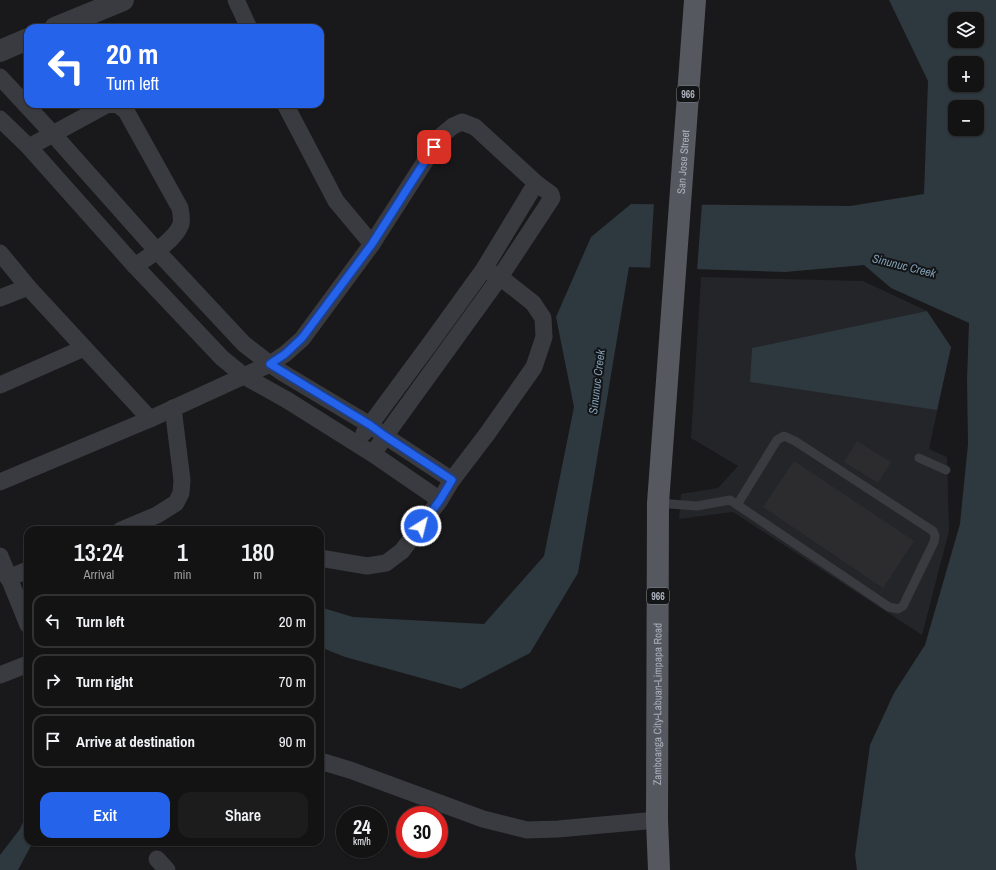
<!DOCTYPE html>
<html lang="en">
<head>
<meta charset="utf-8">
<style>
  :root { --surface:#131314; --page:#1c1c1d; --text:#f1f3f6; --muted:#9d9ea0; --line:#323234; --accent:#2563eb }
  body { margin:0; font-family:"Archivo Narrow",sans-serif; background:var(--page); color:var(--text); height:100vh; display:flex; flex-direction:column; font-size:15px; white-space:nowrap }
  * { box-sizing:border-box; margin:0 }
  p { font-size:13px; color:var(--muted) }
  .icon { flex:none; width:22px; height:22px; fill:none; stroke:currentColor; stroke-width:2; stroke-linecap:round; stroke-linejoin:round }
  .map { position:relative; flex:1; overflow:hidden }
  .side { position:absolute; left:24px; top:526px; width:300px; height:320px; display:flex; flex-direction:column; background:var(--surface); border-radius:12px; box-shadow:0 1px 3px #0004,0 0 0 1px var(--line) }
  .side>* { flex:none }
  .banner { position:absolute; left:24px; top:24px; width:300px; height:84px; border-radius:12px; box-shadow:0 1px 3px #0004,0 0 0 1px var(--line); background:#2563eb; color:#fff; overflow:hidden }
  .controls { position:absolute; left:948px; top:12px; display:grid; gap:8px }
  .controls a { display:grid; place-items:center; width:36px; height:36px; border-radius:8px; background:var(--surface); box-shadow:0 1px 3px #0004,0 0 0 1px var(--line); font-size:20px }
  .speed { position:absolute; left:336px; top:806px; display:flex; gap:8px; font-size:20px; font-weight:700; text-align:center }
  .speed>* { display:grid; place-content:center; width:52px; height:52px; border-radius:50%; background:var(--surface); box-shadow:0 1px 3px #0004,0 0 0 1px var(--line); line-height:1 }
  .speed small { font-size:10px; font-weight:400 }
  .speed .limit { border:6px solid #d22; background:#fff; color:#111 }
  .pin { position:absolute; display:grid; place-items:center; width:34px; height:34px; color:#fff; margin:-17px; border-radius:8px; box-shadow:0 2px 6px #0006 }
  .me { position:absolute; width:44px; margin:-22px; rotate:36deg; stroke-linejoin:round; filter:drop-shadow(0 0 3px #0008) }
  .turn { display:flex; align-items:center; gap:14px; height:84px; padding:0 16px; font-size:18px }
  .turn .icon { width:52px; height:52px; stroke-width:2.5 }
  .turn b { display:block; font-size:28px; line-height:34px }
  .eta { display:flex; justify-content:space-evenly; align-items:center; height:68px; text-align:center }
  .eta b { font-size:24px; font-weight:600; line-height:28px }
  .action { display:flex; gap:8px; margin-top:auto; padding:8px 16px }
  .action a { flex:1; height:46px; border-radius:12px; background:var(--accent); color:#fff; font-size:16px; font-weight:600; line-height:46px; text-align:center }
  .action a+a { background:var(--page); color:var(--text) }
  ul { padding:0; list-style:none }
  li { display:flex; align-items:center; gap:12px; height:54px; margin:0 8px 6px; padding:0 8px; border:2px solid var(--line); border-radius:12px }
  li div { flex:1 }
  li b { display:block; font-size:15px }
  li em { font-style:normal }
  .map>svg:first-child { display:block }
  .built { fill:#242528 }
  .water { fill:#2e383f; fill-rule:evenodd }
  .pier { fill:#19191b }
  .building { fill:#2c2c2f }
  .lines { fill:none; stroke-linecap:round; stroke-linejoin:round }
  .service { stroke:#393b40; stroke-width:9 }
  .minor { stroke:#393b40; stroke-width:17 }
  .tertiary { stroke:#393b40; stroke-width:22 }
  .primary { stroke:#55585f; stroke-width:22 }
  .route-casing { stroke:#184099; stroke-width:10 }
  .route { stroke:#2563eb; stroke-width:7 }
  .labels { text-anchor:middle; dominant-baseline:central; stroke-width:4; stroke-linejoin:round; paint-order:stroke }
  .shield { fill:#131416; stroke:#7d818a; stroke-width:1 }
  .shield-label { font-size:10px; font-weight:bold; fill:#abb0bb }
  .street-label { font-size:11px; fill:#abb0bb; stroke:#131416 }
  .water-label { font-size:12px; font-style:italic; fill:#829fb5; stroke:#131416 }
</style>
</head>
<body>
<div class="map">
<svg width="996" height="870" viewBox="0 0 996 870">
  <rect width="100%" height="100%" fill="#19191b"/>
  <!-- built -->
  <path class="built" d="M701,277L863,281L927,311L951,347L929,449L947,457L949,531L922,635L733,512L679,519L681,494L718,488L738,466L691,438Z"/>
  <!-- water -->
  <g class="water">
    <path d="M889,0H996V870H857L855,855L870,745L894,693L925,645L960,524L968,444L967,380L969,323L891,288L864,265L785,272L629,267L578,573L530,653L461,689L345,657L320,647V607L353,617L484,624L544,556L574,407L556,317L591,237L631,204L850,206L924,194L928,81ZM955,19H977V41H955ZM955,63H977V85H955ZM955,107H977V129H955Z"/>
    <path d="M927,311L951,347L937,410L750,382L752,348Z"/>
    <path d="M28,810V842H33L18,870H0V855L20,829Z"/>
  </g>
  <!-- pier -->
  <path class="pier" d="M654,202L702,203L697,271L650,269Z"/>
  <!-- building -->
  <g class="building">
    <path d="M857,441L891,462L878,483L844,462Z"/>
    <path d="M794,461L914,541L883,588L763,507Z"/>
  </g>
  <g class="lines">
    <!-- service -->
    <g class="service">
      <path d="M919,458L946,470"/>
      <path d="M658,503L697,506L730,500L889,607L898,609L903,606L934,542L935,536L933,531L795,441L784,436L777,440L737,505"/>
    </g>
    <!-- minor -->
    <g class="minor">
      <path d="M236,0L249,28"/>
      <path d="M0,77L53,134L157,251L244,344L270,364L283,373L370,425L385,436L452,480"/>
      <path d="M285,104L336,201L372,244"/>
      <path d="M0,119L29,147L135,266L222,358L244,376L287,400L373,454L440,500"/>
      <path d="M29,147L108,104L118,105L126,111L180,208C181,213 182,219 181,224C176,240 148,257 135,266"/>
      <path d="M0,253L28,287L150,419"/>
      <path d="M0,298L28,287"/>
      <path d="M0,385L84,348"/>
      <path d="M364,433L429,345L484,269L536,183"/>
      <path d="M0,482L150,419L270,364L285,354L302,339L372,244L442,135L453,126L462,122L475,127L536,183L551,194L552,198L500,277L385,436L373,454"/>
      <path d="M121,530L157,515L176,503L181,493L182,480L173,408"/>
      <path d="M0,556L28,625"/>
      <path d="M320,558L367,566L386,563L402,551L440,500L452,480L487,434L534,367L544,337L543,318L533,303L500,277L484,269"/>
      <path d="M8,578L28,570"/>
      <path d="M0,675L28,664"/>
      <path d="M320,761L350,770L483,819L527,830L558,829L657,820"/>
      <path d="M157,859L167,870"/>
    </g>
    <!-- tertiary -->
    <g class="tertiary">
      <path d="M55,28L123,0"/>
      <path d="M0,51L28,39"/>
    </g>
    <!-- primary -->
    <path class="primary" id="s1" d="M659,870L657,820L658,503L695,0"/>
  </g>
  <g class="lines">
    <defs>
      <path id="route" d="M421,526L440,500L452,480L385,436L370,425L270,364L285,354L302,338L372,244L434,147"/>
    </defs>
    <!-- route casing -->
    <use href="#route" class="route-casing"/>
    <!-- route -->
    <use href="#route" class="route"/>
  </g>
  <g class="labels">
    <!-- shield labels -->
    <g class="shield">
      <rect x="677" y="86" width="22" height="16" rx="3"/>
      <rect x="647" y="588" width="22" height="16" rx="3"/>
    </g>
    <g class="shield-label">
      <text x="688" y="94">966</text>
      <text x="658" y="596">966</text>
    </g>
    <!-- street labels -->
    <g class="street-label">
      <text stroke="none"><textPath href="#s1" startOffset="709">San Jose Street</textPath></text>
      <text stroke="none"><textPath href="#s1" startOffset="166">Zamboanga City-Labuan-Limpapa Road</textPath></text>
    </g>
    <!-- water labels -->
    <g class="water-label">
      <text transform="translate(904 266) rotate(14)">Sinunuc Creek</text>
      <text transform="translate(597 382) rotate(-83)">Sinunuc Creek</text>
    </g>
  </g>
</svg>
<div class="controls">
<a><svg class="icon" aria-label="layers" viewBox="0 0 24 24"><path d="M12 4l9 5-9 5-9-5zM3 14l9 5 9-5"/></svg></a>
<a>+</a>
<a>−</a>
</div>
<div class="speed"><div>24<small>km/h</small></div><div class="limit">30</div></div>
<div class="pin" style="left:434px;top:147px;background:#d93025"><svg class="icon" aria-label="arrive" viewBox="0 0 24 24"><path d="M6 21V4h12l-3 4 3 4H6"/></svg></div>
<svg class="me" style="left:421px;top:526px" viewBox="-20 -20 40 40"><circle r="17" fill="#2563eb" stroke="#fff" stroke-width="3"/><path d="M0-11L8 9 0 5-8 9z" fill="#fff"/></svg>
<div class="banner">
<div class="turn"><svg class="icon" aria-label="left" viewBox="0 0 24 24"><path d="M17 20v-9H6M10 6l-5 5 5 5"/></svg><div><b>20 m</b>Turn left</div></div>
</div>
<section class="side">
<div class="eta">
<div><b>13:24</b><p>Arrival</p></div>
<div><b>1</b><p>min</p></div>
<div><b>180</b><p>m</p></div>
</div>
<ul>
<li><svg class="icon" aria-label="left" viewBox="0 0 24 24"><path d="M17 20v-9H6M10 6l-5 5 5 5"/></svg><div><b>Turn left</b></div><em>20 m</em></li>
<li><svg class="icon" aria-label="right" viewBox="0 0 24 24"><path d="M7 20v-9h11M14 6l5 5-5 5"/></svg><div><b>Turn right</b></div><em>70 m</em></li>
<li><svg class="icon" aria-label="arrive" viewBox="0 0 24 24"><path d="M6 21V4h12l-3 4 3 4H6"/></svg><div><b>Arrive at destination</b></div><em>90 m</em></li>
</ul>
<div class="action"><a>Exit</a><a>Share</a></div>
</section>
</div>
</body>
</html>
